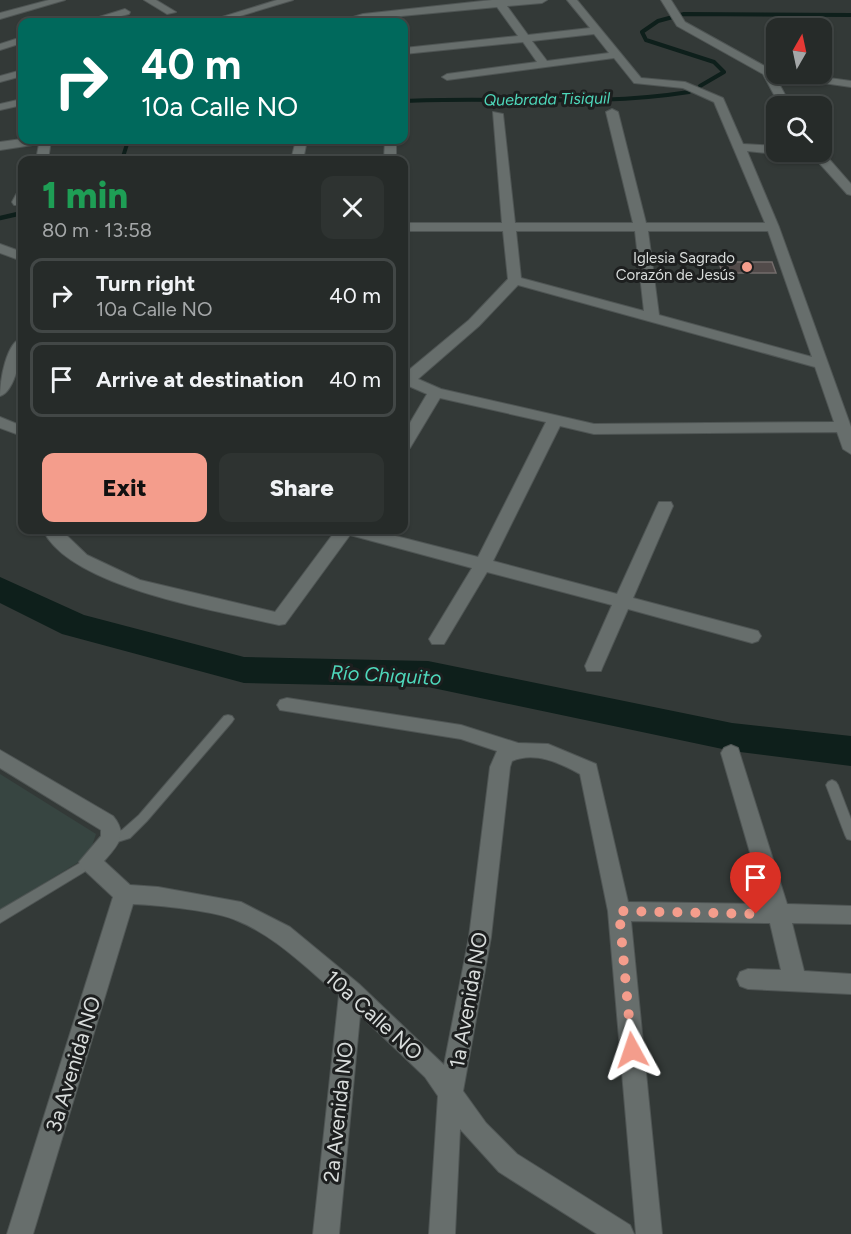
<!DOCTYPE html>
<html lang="en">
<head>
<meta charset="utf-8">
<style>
  :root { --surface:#262b29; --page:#2e3331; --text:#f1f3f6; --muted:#a4a7a8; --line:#424746; --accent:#f49d8c }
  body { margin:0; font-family:Figtree,sans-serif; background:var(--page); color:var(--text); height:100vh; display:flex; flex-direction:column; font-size:22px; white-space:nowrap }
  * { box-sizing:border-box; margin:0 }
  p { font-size:20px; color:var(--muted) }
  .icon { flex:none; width:33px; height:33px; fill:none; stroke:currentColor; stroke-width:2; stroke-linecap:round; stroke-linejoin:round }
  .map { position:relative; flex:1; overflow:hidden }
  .details { position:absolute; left:18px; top:156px; width:390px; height:378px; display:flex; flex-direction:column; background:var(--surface); border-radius:12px; box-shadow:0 2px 4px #0004,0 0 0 2px var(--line) }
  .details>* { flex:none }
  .top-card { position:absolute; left:18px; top:18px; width:390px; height:126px; border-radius:12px; box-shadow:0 2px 4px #0004,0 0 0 2px var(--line); background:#00695c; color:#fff; overflow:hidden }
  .needle { width:39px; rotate:9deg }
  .tools { position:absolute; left:766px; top:18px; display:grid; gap:12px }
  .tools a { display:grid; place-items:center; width:66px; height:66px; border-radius:12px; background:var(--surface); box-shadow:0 2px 4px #0004,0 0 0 2px var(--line); font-size:30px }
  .pin { position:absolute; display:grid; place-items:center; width:51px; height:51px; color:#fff; margin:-62px -26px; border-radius:50% 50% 50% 0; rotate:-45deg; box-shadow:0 0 6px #0007 }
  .pin .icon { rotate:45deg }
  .me { position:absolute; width:66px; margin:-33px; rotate:355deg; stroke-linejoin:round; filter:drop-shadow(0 0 4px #0008) }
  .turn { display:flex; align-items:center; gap:21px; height:126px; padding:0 24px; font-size:27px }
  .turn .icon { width:78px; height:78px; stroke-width:2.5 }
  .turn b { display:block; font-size:42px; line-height:51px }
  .round { display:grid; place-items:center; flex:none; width:63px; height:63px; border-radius:12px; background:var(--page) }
  .overview { display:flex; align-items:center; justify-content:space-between; height:102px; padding:0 24px }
  h1 { font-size:36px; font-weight:800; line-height:45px; color:#1e9e55 }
  .action { display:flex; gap:12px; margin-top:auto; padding:12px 24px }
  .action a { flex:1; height:69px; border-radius:12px; background:var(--accent); color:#111; font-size:24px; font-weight:800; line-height:69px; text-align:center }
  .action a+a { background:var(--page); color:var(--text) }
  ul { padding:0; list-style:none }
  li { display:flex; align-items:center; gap:18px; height:75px; margin:0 12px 9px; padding:0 12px; border:3px solid var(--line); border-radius:12px }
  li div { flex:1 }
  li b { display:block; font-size:22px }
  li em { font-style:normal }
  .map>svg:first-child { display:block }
  .built { fill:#374541 }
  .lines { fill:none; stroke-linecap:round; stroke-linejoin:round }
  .stream-far1 { stroke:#0e1f1b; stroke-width:4 }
  .stream { stroke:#0e1f1b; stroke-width:4.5 }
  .river { fill:#0e1f1b; fill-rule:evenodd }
  .building { fill:#524b4a; stroke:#736c6b; stroke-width:1.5 }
  .lane-casing { stroke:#4f5554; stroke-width:2 }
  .street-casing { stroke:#4f5554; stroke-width:2 }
  .lane { fill:#676e6c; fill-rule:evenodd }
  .street { fill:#676e6c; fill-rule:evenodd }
  .route { stroke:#f49d8c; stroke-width:10; stroke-dasharray:0 18 }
  .poi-dot { fill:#f49d8c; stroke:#1d1f1f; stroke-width:2 }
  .labels { text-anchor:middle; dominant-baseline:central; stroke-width:6; stroke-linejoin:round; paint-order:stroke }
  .far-poi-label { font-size:15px; fill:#d9dddc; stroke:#1d1f1f; text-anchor:end }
  .far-water-label { font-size:16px; font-style:italic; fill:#4ed8bb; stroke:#1d1f1f }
  .water-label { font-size:20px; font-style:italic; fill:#4ed8bb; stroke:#1d1f1f }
  .near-street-label { font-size:21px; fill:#d9dddc; stroke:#1d1f1f }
</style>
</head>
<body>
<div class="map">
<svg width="851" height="1234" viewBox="0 0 851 1234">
  <rect width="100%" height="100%" fill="#333937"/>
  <!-- built -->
  <path class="built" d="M0,774L96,834L91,849L82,860L0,910Z"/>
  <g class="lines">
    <!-- stream-far1 -->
    <g class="stream-far1">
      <path d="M700,86L724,72L714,62L646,40L642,32L658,21L684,14L851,15"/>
      <path d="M404,101C499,96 595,107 689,92"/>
      <path d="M122,160L127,144L141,140"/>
    </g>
    <!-- stream -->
    <path class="stream" d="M0,218L22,213"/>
    <!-- river -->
    <path class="river" d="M0,577L84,615L244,657L428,661L732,723L851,736V766L732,751L428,687L244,683L62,634L0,603Z"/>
  </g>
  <!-- building -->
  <path class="building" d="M719,262H772L776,273H722Z"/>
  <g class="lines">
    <defs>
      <g id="lane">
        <path d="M228,715L232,716L234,719L232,722L147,821L130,838L111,844L107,843L105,839L107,835L122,830L139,815L224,716Z"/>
        <path d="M832,780L836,782L838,785L851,819V840L847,839L845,835L826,785L828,782Z"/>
        <path d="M90,857L94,858L96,862L94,866L0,923V910Z"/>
      </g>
      <g id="street">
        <path d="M49,0H65L0,19V13Z"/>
        <path d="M144,0H156L176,12L167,14Z"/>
        <path d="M277,0H293L220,22H206Z"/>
        <path d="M492,0H547L542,3L507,6L528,35L590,28L567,0H577L641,78L685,82L723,98L743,144L777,146V152H782L777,154L747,151L779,227L851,427V454L843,449L837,432L594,434L560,426L493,561L617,594L657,506L659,502H671L673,506L633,598L758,631L761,636L758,641L752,643L628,609L603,666L601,671H587L585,666L612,605L487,572L444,644H432L429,639L472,568L350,535L285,624L279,625C220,611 70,588 43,530H61L87,555L140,580L275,612L336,530H372L478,557L546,422L440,398L410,448L404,450V433L427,394L404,384V374L469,320L508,279L503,231H404V223H502L493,112L503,114L515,223H633L606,112L612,109L618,112L646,223H765L714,102L683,88L634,83L614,58L447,80L442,77L447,74L537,62L523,42L404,54V48L518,36L497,7L337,22L363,14ZM594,34L609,53L547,61L532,41ZM516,231H635L644,311L521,278ZM648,231H768L812,357L659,315ZM518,285L815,367L834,422L594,424L441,389L418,379L479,326Z"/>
        <path d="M661,0H671L685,22L770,69L777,70V74H800L851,81V87L775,76L791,106H780L763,74L677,26Z"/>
        <path d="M125,9L130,12L129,14L98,22H83Z"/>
        <path d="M22,37V43L0,50V44Z"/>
        <path d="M22,70V76L0,82V76Z"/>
        <path d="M22,99V105L0,110V104Z"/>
        <path d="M22,139L51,140L48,160H36L39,144L0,150V142Z"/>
        <path d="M296,140H307L303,160H291Z"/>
        <path d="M385,140H396V160H384Z"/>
        <path d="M822,151L851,184V195L847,194L813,156H796L790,152Z"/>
        <path d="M22,190V205H14L12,202L18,191Z"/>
        <path d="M0,244L22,252V261L0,253Z"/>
        <path d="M22,338C23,351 15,392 0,396C0,381 6,342 22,338Z"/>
        <path d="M0,417L22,426V436L0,428Z"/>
        <path d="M287,698L461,725L518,743L548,744L596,764L628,902L765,904L721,753L724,748L731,745L738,748L787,904L851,906V924L792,923L804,971L851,974V994L748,989L740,986L737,979L740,972L748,969L781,970L770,923L631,921L662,1234H636L608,911L580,774C560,763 535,751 512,761L510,767L491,937L463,1091L486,1123L517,1154L630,1225L634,1234H597L499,1172L460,1129L455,1234H429L438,1096L425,1077L360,1015L339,1234H313L339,995C307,969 277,937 238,921C217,911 158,905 133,904L33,1234H7L113,897L82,868L79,862L101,836V830L0,768V750L113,816C129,835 117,846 104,861L130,885L158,887L241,902L290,927L359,984L444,1065L469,937L490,767L497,751L461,739L280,710L277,705L280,700Z"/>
      </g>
    </defs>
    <!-- lane casing -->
    <use href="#lane" class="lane-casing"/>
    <!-- street casing -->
    <use href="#street" class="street-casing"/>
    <!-- lane -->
    <use href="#lane" class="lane"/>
    <!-- street -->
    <use href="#street" class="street"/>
  </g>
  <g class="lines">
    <!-- route -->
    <path class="route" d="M632,1050L619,911L756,914"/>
  </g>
  <!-- markers -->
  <circle class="poi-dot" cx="747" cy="267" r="6"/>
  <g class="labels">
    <!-- far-poi labels -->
    <g class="far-poi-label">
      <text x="735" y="258">Iglesia Sagrado<tspan x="735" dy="17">Corazón de Jesús</tspan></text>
    </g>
    <!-- far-water labels -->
    <g class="far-water-label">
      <text transform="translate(547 99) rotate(-1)">Quebrada Tisiquil</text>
    </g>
    <!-- water labels -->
    <g class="water-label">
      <text transform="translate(386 675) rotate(3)">Río Chiquito</text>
    </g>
    <!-- near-street labels -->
    <g class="near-street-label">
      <text transform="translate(468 1000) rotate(-80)">1a Avenida NO</text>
      <text transform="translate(374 1015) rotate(42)">10a Calle NO</text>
      <text transform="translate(73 1064) rotate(-73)">3a Avenida NO</text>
      <text transform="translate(338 1112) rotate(-84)">2a Avenida NO</text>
    </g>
  </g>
</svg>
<div class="tools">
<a><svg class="needle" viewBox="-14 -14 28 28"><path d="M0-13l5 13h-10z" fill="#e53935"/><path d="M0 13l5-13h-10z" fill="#a4a7a8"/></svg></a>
<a><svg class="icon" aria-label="search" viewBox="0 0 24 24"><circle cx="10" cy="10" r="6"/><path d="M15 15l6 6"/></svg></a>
</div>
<div class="pin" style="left:756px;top:914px;background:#d93025"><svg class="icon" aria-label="arrive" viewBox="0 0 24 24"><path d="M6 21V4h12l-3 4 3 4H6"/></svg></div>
<svg class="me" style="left:632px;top:1050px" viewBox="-20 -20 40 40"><path d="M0-17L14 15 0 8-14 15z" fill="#f49d8c" stroke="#fff" stroke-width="4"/></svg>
<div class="top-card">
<div class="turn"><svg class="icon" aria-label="right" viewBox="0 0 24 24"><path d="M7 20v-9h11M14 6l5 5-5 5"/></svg><div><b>40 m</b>10a Calle NO</div></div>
</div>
<section class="details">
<div class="overview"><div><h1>1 min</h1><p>80 m · 13:58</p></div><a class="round"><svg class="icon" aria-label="close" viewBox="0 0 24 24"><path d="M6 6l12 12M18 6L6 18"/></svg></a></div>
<ul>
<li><svg class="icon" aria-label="right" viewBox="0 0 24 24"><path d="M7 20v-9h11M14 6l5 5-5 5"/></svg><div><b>Turn right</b><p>10a Calle NO</p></div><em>40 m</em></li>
<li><svg class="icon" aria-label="arrive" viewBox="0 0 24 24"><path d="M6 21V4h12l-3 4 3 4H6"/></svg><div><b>Arrive at destination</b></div><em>40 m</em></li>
</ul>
<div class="action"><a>Exit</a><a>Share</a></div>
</section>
</div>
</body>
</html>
